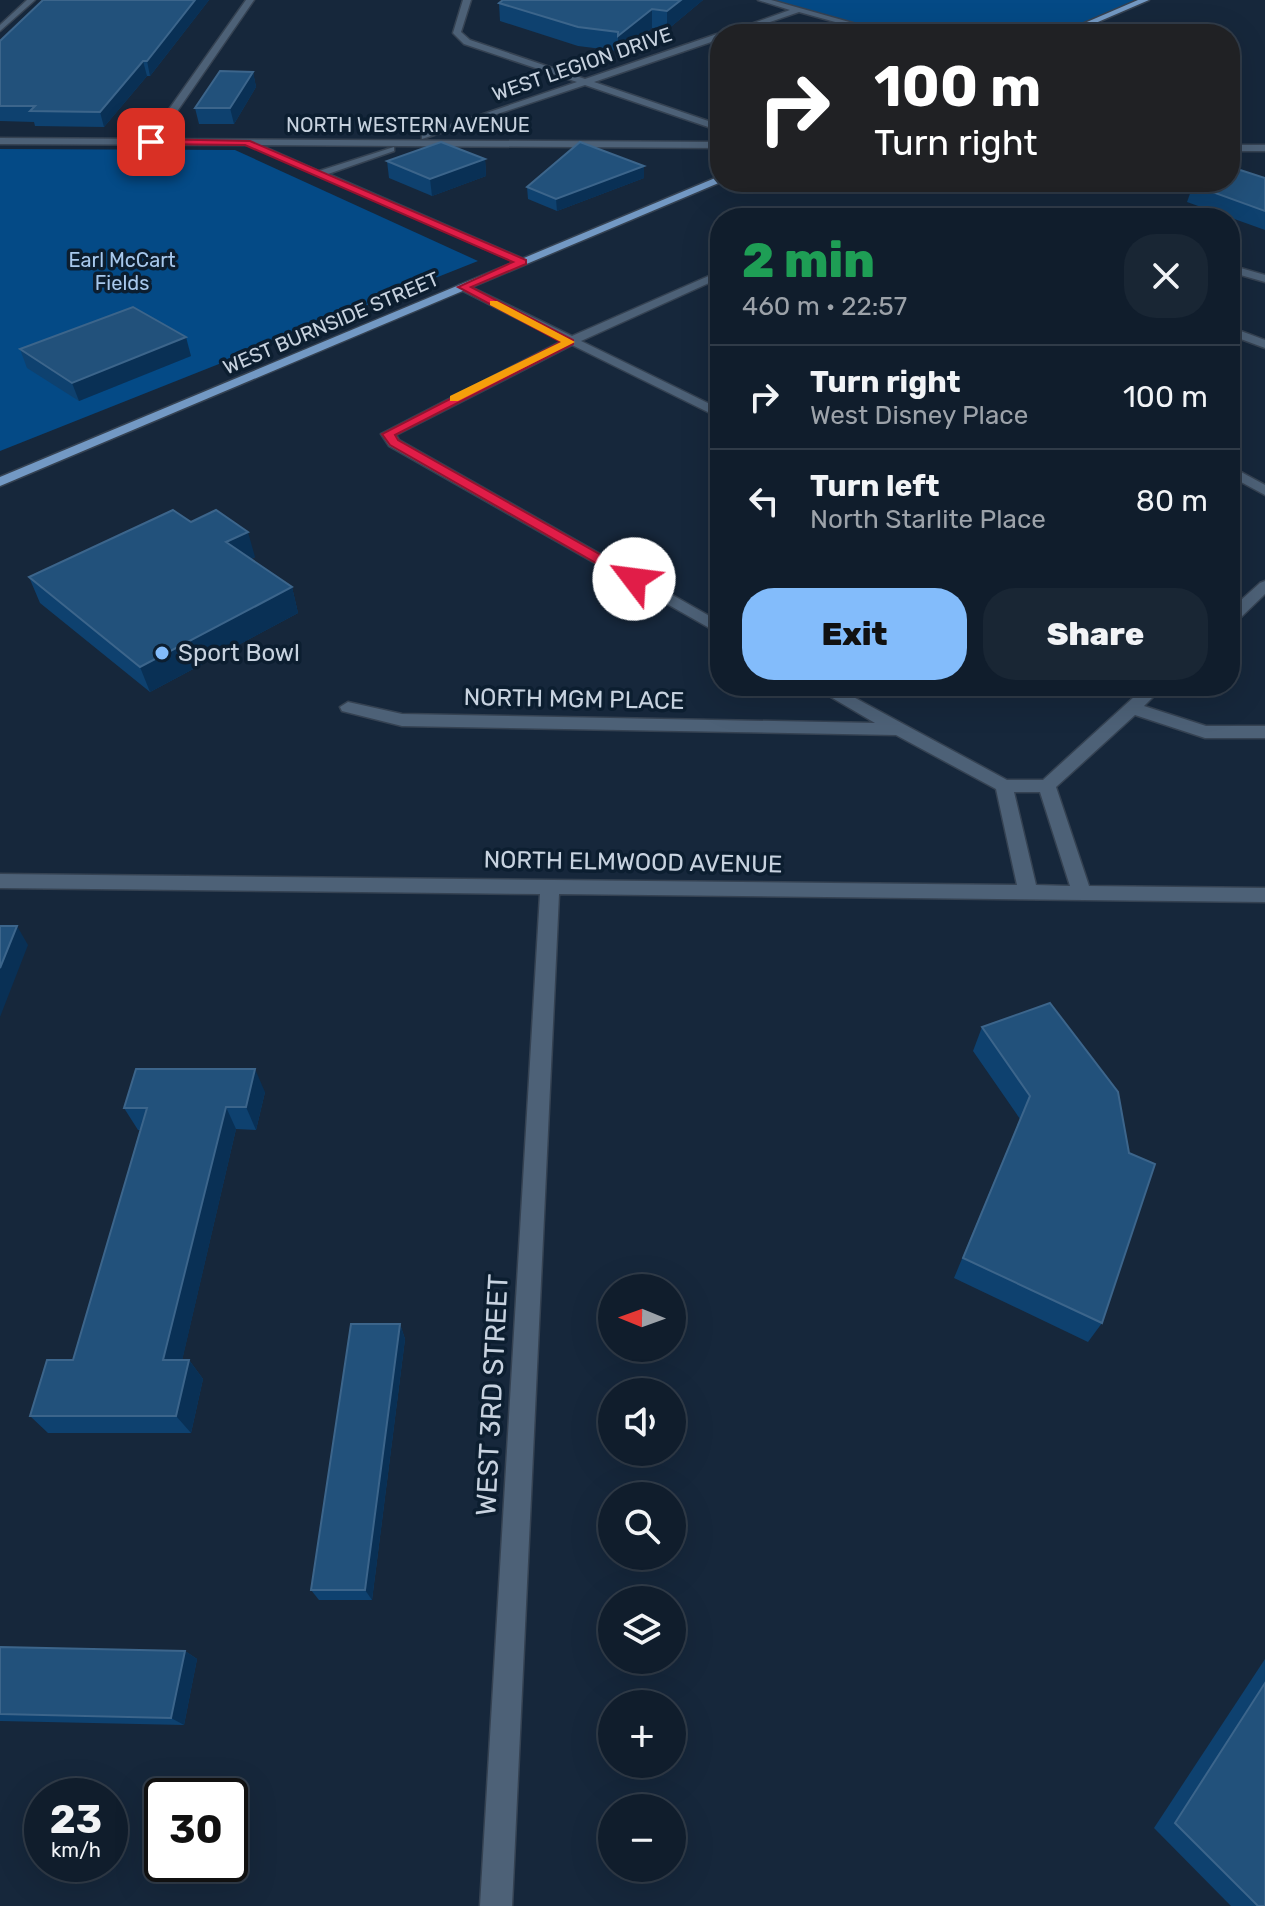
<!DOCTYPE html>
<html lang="en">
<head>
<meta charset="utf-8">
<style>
  :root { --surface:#101d2c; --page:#192634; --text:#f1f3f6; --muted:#9ca2a9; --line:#303b48; --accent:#83bcfb }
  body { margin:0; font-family:Rubik,sans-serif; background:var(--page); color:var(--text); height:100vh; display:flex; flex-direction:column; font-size:30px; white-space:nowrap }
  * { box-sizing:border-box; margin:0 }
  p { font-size:26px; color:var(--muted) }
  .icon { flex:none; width:44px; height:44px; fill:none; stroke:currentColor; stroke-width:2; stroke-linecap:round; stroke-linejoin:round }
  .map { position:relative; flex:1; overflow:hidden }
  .sheet { position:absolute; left:710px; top:208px; width:530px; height:488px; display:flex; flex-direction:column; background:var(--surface); border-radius:32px; box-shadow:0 8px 32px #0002,0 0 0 2px var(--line) }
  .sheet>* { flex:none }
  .hud { position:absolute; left:710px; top:24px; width:530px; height:168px; border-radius:32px; box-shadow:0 8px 32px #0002,0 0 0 2px var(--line); background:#202124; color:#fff; overflow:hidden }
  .needle { width:52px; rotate:271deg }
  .buttons { position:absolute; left:598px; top:1274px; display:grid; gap:16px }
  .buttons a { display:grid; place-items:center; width:88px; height:88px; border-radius:50%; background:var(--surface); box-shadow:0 8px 32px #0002,0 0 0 2px var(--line); font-size:40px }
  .speed { position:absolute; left:24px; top:1778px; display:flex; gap:16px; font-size:40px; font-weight:700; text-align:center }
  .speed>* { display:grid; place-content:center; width:104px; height:104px; border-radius:50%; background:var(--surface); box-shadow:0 8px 32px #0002,0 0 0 2px var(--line); line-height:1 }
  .speed small { font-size:20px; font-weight:400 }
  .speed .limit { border:4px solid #111; border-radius:12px; background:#fff; color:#111 }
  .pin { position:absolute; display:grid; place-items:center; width:68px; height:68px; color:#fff; margin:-34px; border-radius:16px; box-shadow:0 4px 12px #0006 }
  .me { position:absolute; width:88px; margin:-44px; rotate:300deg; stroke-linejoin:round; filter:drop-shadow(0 0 6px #0008) }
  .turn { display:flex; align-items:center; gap:28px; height:168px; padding:0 32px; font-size:36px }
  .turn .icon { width:104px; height:104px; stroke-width:2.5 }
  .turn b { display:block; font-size:56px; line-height:68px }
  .round { display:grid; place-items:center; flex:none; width:84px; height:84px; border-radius:32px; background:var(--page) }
  .summary { display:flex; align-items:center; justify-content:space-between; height:136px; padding:0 32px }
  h1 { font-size:48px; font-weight:800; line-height:60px; color:#1e9e55 }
  .action { display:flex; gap:16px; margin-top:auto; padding:16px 32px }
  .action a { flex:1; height:92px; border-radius:32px; background:var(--accent); color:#111; font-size:32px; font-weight:800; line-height:92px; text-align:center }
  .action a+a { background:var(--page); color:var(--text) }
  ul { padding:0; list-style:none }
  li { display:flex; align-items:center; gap:24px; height:104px; padding:0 32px; border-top:2px solid var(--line) }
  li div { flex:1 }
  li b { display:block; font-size:30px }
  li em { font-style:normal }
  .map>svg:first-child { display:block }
  .green { fill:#044a86 }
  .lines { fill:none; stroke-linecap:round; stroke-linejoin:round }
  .minor-casing { stroke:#354252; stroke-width:3 }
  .major-casing { stroke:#354252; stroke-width:3 }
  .minor { fill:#4d6177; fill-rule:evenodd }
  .major { fill:#7399c4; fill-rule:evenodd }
  .wall { fill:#0e416f }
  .shaded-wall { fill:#093055 }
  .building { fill:#22517b; stroke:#3c658b; stroke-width:2 }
  .route { fill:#e11d48; stroke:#92132f; stroke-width:2 }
  .slow { fill:#f59e0b }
  .poi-dot { fill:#83bcfb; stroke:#0c1e30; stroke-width:3 }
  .labels { text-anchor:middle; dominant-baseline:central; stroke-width:7; stroke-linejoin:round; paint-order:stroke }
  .far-street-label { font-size:20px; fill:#c7d2df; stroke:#0c1e30 }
  .far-park-label { font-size:20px; fill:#a8c8ec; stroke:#0c1e30 }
  .poi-label { font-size:24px; fill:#c7d2df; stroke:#0c1e30; text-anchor:start }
  .street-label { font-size:24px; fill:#c7d2df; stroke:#0c1e30 }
  .near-street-label { font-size:28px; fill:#c7d2df; stroke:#0c1e30 }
</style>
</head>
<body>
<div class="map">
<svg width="1265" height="1906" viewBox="0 0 1265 1906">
  <rect width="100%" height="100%" fill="#16273b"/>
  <!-- green -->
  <g class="green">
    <path d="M762,0H1145L1063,34H888Z"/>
    <path d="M0,149L235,150L478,261L0,451Z"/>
  </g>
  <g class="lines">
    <defs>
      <g id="minor">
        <path d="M27,0H35L0,31V25Z"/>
        <path d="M246,0H254L158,139L720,142V148L260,145L319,171L394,147V151L328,174L526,260L528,262L522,265L250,145L0,144V138L148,139Z"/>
        <path d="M463,0H471L461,32L470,40L585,79L717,34H722L720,39L594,82L720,125V131L585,85L422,139V135L577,82L464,44L453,33Z"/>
        <path d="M758,0H771L892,34H879L799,12L735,34H723L790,10Z"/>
        <rect x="1230" y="145" width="35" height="6"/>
        <path d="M1230,265L1265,275V282L1230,272Z"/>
        <path d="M720,271V278L581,341L720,409V418L572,345L396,435L399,440L720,622V634L389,446L381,434L562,341L459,289V285H467L572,336Z"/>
        <path d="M1230,327L1265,340V348L1230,335Z"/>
        <path d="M1230,466L1265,485V495L1230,476Z"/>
        <path d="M1265,581V594L1236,622L1230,624V610L1260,583Z"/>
        <path d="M812,686H833L1007,780H1043L1146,686H1164L1144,706L1206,726H1265V738H1205L1135,715L1056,787L1089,886L1265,888V902L559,894L512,1906H480L540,894L0,888V874L1017,885L996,789L896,735L402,726L342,711L340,707L348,702L402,714L875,723ZM1014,792H1040L1070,886L1036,885Z"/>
      </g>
      <g id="major">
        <path d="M1138,0H1149L1070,34H1059Z"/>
        <path d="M720,176L721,182L0,486V477Z"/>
      </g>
    </defs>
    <!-- minor casing -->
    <use href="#minor" class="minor-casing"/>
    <!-- major casing -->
    <use href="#major" class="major-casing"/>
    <!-- minor -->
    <use href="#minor" class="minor"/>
    <!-- major -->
    <use href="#major" class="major"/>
  </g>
  <!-- wall -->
  <g class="wall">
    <path d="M43,0H209L150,76H147L104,127L35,126L34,122L0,121V41Z"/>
    <path d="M703,0L667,30L652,28L618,55V51L578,46L500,21L499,3Z"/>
    <path d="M253,72L256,87L234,124H199L195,108Z"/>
    <path d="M485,159L486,176L432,196L389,178L387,161Z"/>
    <path d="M644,178L557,211L528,199L527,187Z"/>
    <path d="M1265,178V230L1187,202L1193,185Z"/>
    <path d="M20,349L191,356L79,401L27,368Z"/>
    <path d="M191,522L255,557L251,559L292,587L298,613L150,692L40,603L29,577Z"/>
    <path d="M1050,1003L1102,1323L1088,1342L954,1278L1020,1119L973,1051L982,1027Z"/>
    <path d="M265,1092L256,1130L236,1129L182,1360H189L203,1379L191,1433H48L30,1416L73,1360L140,1130H138L124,1108Z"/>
    <path d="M400,1324L405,1339L372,1600H319L311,1590Z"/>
    <path d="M0,1647L185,1651L197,1659L184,1725L0,1721Z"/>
    <path d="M1265,1659V1906H1231L1154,1828Z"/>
  </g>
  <!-- shaded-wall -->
  <g class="shaded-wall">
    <path d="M195,0H209L150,76L147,61Z"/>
    <path d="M681,0H703L667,30V11Z"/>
    <path d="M652,9V28L618,55V36Z"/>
    <path d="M143,61L147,76L104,127L100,112Z"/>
    <path d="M253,72L256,87L234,124L230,108Z"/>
    <path d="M485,159L486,176L432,196L430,179Z"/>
    <path d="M644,166V178L557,211L556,199Z"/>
    <path d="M186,337L191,356L79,401L72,383Z"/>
    <path d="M248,532L255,557L233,568L226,542Z"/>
    <path d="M292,587L298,613L150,692L140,667Z"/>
    <path d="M17,926L28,945L0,1017V968Z"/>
    <path d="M255,1069L265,1092L256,1130L246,1107Z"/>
    <path d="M226,1107L236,1129L178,1378L163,1360Z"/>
    <path d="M400,1324L405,1339L372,1600L365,1590Z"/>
    <path d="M189,1360L203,1379L191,1433L176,1416Z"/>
    <path d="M185,1651L197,1659L184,1725L171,1718Z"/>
  </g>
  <!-- building -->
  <g class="building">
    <path d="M43,0H195L147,61H143L100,112L30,111L35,106H0V41Z"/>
    <path d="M503,0H681L667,11L652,9L618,36V32L578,27L499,3Z"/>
    <path d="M220,71L253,72L230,108H195Z"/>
    <path d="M441,142L485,159L430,179L387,161Z"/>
    <path d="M580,142L644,166L556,199L527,187Z"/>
    <path d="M1234,168L1265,178V211L1193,185L1200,182H1230V169Z"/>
    <path d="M133,307L186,337L72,383L20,349Z"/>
    <path d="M173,510L191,522L216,510L248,532L226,542L292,587L140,667L29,577Z"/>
    <path d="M0,926H17L0,968Z"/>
    <path d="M1050,1003L1118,1092L1129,1153L1155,1164L1102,1323L963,1258L1030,1096L982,1027Z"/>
    <path d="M136,1069H255L246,1107H226L163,1360H189L176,1416H30L47,1360H73L147,1108H124Z"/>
    <path d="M351,1324H400L365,1590H311Z"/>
    <path d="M0,1647L185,1651L171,1718L0,1714Z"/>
    <path d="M1265,1683V1906H1258L1175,1823Z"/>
  </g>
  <!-- route -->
  <path class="route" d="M151,139L250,141L526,260V264L471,287L573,340V344L395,435L398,440L638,576V582H629L390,445L382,434L561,342L458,287L513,262L245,145L148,144Z"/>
  <!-- slow -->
  <path class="slow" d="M490,301H497L575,342L458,401H450V396L561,342L490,305Z"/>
  <!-- markers -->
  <circle class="poi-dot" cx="162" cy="653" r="8"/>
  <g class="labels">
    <!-- far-street labels -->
    <g class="far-street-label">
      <text transform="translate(582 64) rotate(-19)">WEST LEGION DRIVE</text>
      <text x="408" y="125">NORTH WESTERN AVENUE</text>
      <text transform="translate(331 323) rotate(-23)">WEST BURNSIDE STREET</text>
    </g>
    <!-- far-park labels -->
    <g class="far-park-label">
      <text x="122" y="260">Earl McCart<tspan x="122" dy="23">Fields</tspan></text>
    </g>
    <!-- poi labels -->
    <g class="poi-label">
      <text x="178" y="653">Sport Bowl</text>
    </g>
    <!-- street labels -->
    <g class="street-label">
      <text transform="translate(574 699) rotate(1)">NORTH MGM PLACE</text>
      <text transform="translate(633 862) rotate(1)">NORTH ELMWOOD AVENUE</text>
    </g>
    <!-- near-street labels -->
    <g class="near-street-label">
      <text transform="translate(492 1395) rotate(-87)">WEST 3RD STREET</text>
    </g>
  </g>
</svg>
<div class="buttons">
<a><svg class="needle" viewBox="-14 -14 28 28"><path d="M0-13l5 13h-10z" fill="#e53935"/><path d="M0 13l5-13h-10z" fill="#9ca2a9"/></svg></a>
<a><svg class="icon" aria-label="sound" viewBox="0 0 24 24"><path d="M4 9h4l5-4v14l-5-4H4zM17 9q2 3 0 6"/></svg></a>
<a><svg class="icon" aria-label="search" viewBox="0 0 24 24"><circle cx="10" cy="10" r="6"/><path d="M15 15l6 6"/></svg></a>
<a><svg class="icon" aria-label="layers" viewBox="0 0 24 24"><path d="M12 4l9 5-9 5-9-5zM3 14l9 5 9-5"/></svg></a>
<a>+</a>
<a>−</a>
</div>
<div class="speed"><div>23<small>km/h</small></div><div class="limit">30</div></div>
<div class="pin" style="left:151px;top:142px;background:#d93025"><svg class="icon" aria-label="arrive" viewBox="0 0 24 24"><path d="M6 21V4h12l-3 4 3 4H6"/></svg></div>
<svg class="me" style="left:634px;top:579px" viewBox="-20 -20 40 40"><circle r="19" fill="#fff"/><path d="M0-13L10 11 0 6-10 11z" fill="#e11d48"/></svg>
<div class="hud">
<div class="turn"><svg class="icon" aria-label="right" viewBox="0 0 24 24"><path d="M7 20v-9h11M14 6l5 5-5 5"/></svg><div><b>100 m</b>Turn right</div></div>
</div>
<section class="sheet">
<div class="summary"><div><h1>2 min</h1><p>460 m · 22:57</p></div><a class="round"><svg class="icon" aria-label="close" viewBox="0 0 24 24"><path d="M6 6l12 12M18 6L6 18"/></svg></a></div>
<ul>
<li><svg class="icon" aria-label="right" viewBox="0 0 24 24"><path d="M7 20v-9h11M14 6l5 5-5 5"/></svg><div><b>Turn right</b><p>West Disney Place</p></div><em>100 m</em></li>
<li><svg class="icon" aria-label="left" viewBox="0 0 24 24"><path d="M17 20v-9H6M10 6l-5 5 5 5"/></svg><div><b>Turn left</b><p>North Starlite Place</p></div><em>80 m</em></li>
</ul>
<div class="action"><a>Exit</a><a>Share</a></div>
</section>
</div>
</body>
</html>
